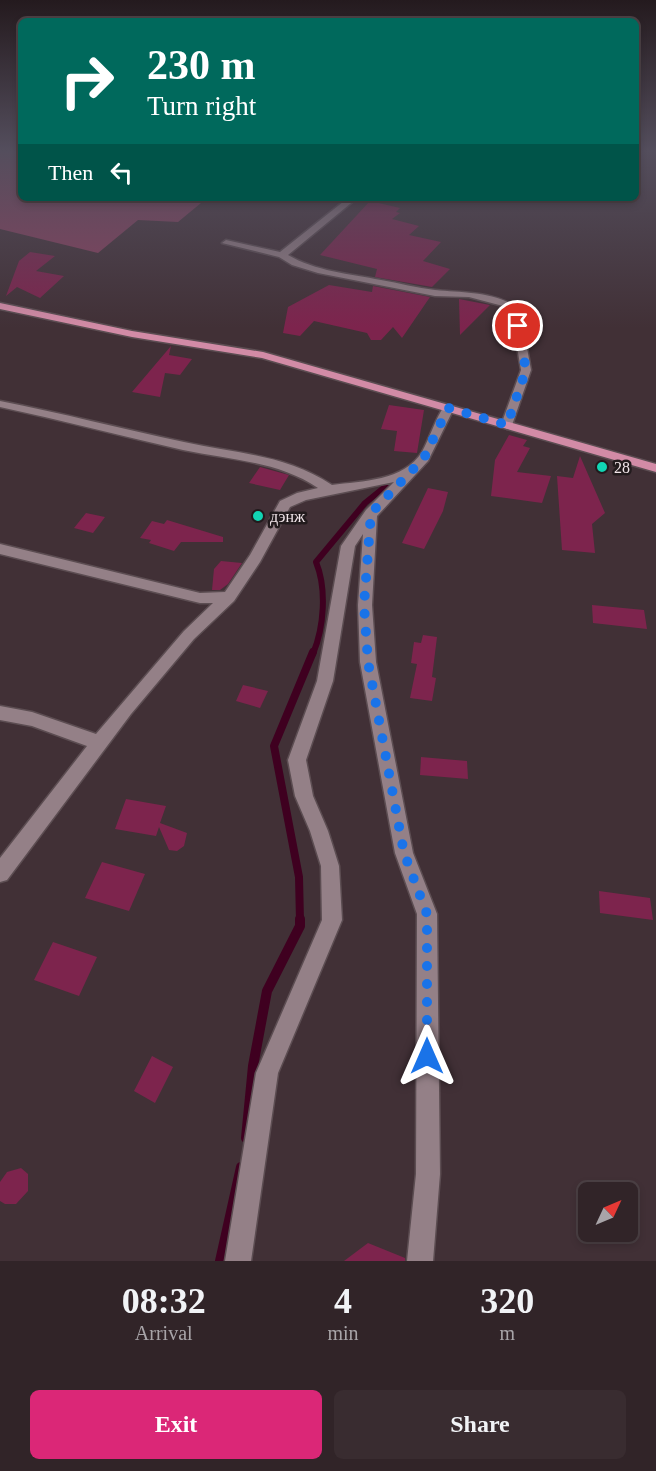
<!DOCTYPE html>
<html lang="en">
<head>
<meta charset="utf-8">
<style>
  :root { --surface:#312428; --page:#392c30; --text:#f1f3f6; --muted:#a8a4a8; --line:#4c4145; --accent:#db2777 }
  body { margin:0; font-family:"Times New Roman",serif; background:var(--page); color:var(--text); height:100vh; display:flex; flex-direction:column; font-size:22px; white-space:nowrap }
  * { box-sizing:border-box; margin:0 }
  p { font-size:20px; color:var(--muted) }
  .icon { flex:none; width:33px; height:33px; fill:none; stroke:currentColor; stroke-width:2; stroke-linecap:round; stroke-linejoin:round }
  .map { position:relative; height:1261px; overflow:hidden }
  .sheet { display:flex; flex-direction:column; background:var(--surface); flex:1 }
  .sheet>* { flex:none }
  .banner { position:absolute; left:18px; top:18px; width:621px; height:183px; border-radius:9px; box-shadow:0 3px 9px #0003,0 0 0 2px var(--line); background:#00695c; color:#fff; overflow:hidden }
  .needle { width:39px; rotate:46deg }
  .tools { position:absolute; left:578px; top:1182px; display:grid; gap:12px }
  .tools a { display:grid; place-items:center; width:60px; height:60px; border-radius:9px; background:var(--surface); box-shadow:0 3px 9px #0003,0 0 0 2px var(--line); font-size:30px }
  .pin { position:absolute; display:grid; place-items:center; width:51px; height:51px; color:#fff; margin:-26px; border:3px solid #fff; border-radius:50%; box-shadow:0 2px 6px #0007 }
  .me { position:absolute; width:66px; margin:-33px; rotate:0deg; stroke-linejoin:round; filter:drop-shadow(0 0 4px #0008) }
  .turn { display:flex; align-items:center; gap:21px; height:126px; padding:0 30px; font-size:27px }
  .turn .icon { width:78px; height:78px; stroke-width:2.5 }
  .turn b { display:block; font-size:42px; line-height:51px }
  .then { display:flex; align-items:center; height:57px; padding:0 30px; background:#0003; gap:12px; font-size:22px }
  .eta { display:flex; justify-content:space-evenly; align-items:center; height:102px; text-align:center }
  .eta b { font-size:36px; font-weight:600; line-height:42px }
  .action { display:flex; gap:12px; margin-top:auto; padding:12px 30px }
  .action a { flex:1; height:69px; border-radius:9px; background:var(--accent); color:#fff; font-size:24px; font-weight:600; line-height:69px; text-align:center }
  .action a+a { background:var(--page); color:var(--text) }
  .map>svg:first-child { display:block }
  .green { fill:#8c405f }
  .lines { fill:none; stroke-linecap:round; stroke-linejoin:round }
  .stream-far2 { stroke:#3f0020; stroke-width:6 }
  .stream-far1 { stroke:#3f0020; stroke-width:8 }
  .stream { stroke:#3f0020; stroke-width:10 }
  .building { fill:#7d244d }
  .minor-casing { stroke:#5c4d52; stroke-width:3 }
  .major-casing { stroke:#5c4d52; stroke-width:3 }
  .minor { fill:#948087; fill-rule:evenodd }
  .major { fill:#d28ba6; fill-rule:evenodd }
  .route { stroke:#1a73e8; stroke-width:10; stroke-dasharray:0 18 }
  .poi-dot { fill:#11d5b4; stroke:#221b1d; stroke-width:2 }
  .labels { text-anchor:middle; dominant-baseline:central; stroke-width:5; stroke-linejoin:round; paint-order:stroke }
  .poi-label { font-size:16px; fill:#f1e5e9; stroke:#221b1d; text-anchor:start }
</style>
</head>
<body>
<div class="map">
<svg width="656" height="1261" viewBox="0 0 656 1261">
  <rect width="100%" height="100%" fill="#413036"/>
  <!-- green -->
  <path class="green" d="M0,151H21V198H207L178,222L138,220L98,253L0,229Z"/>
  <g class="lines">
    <!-- stream-far2 -->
    <path class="stream-far2" d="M313,654C324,627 327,589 316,562L365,503L396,478"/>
    <!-- stream-far1 -->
    <path class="stream-far1" d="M300,921L299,877L274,746L313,652"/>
    <!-- stream -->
    <g class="stream">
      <path d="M246,1138L253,1066L267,991L300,926V919"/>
      <path d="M220,1261L241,1167"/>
    </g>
  </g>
  <!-- building -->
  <g class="building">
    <path d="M370,201L400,208L396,212L400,213L392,219L419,226L409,235L441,242L423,261L450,269L432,287L375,277L377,269L320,255Z"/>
    <path d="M30,252L55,256L36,271L64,276L40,298L17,287L6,296L19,261Z"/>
    <path d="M329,285L372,292L373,286L430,297L402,338L393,327L381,340H371L367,333L314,321L300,336L283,333L288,307Z"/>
    <path d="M459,299L490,305L460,335Z"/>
    <path d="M171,346L169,355L192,359L180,375L165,373L160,397L132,392Z"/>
    <path d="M389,405L424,410L417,453L394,451L397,431L381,429Z"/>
    <path d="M509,435L527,440L523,446L530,448L517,472L551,476L542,503L491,496L495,460Z"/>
    <path d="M580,456L605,513L592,524L595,553L562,550L557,476L573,478Z"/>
    <path d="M260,467L289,475L280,490L249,483Z"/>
    <path d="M428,488L448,492L443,511L424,549L402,543Z"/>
    <path d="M86,513L105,517L93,533L74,528Z"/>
    <path d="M167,520L223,537V542H181L174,551L149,543L151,540L140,538L152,521L164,524Z"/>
    <path d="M221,561L242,563L228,584L220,590H212L214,569Z"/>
    <path d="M592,605L644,610L647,629L593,623Z"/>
    <path d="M423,635L437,637L432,677L436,678L432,701L410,698L417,664L411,663L414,642L421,643Z"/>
    <path d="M243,685L268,691L260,708L236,701Z"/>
    <path d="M421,757L467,761L468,779L420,775Z"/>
    <path d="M126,799L166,806L160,823L187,833L184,846L177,851L169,850L159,827L156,836L115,829Z"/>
    <path d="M102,862L145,874L129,911L85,898Z"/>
    <path d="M599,891L650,898L653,920L600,913Z"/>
    <path d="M53,942L97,957L79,996L34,980Z"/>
    <path d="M152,1056L173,1067L155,1103L134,1091Z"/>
    <path d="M21,1168L28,1174V1191L16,1204H5L0,1201V1182L7,1172Z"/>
    <path d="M368,1243L405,1258V1261H344Z"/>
  </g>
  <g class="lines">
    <defs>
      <g id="minor">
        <path d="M348,198L356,199L288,255C315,271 350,274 381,280C399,283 417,288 435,290C465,293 494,291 520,309L531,370L511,428L507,429L501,425L521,370L511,312L503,306L469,297L435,296L318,273L292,265L279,257L222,243L226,240L280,252Z"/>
        <path d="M0,401C62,413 122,429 184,442C237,454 285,454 332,485C362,481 404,481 422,452C430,437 435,420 444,406H452L454,408L428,461L377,516L372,605L376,662L413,853L437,914L440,1174L433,1261H407L416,1174L417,914L395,853L360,662L358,605L363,534L355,546L333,681L306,760L313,796L328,831L339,866L342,920L278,1073L251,1261H225L256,1073L322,920L321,866L310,831L295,796L288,760L317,681L341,546L366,510L394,482L306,500L290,507L260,562L234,601L194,639L131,714L7,880L0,882V858L87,746L32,726L0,720V706L32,712L96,734L184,631L213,603H200L0,554V544L200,593L225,592L250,555L280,501L297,493L318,488C278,461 230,460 183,450C122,436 61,420 0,407Z"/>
      </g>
      <path id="major" d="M0,303L132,331L263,352L656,464V472L262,358L132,337L0,309Z"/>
    </defs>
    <!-- minor casing -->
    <use href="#minor" class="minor-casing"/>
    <!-- major casing -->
    <use href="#major" class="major-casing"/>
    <!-- minor -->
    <use href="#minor" class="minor"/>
    <!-- major -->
    <use href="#major" class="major"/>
  </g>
  <!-- sky -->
  <linearGradient id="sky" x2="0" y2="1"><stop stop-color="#241a1e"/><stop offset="0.46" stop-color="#544e5d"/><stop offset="1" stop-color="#544e5d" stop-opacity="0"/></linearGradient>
  <rect width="656" height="328" fill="url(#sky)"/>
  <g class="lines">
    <!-- route -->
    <path class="route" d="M427,1056V914L404,853L368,662L364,605L371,513L424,458L448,408L507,425L526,370L518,326"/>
  </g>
  <!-- markers -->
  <g class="poi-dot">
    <circle cx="602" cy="467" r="6"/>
    <circle cx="258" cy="516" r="6"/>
  </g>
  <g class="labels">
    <!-- poi labels -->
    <g class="poi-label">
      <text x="614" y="467">28</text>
      <text x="270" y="516">дэнж</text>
    </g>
  </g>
</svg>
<div class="tools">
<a><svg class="needle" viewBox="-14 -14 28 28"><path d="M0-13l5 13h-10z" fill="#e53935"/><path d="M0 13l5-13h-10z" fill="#a8a4a8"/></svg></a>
</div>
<div class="pin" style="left:518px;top:326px;background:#d93025"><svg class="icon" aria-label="arrive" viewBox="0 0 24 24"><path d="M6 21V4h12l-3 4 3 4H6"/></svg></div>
<svg class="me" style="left:427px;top:1056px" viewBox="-20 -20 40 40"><path d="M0-17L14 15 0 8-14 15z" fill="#1a73e8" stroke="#fff" stroke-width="4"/></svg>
<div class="banner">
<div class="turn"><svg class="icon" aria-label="right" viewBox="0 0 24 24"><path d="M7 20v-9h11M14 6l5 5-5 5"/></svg><div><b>230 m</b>Turn right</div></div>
<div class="then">Then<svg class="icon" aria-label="left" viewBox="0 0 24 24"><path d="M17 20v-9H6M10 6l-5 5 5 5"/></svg></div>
</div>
</div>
<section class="sheet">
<div class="eta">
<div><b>08:32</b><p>Arrival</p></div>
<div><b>4</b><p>min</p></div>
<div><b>320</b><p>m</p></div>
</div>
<div class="action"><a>Exit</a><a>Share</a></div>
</section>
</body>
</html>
